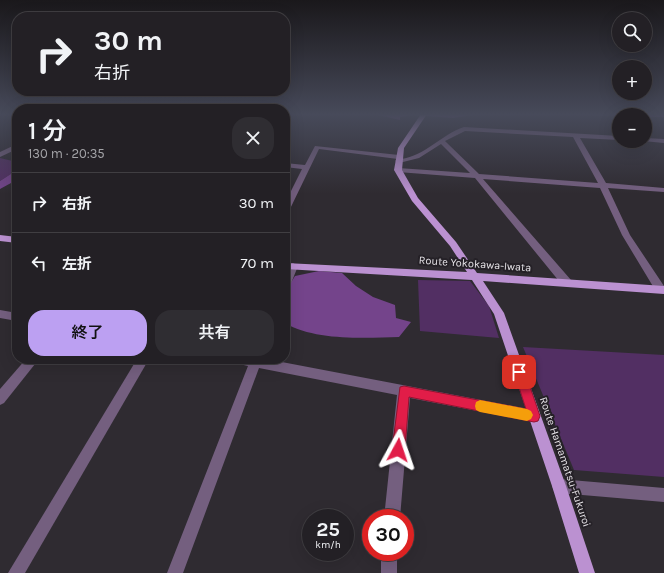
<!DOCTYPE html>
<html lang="ja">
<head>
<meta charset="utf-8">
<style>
  :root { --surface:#232025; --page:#2f2d32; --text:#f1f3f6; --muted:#a3a3a7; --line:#403e42; --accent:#bca0f2 }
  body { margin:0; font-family:Karla,"Noto Sans JP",sans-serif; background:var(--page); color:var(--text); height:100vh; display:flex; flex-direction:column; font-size:15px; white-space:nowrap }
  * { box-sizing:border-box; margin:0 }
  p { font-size:13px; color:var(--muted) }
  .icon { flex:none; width:22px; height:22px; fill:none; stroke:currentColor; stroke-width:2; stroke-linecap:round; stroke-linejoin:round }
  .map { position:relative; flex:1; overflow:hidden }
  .drawer { position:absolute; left:12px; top:104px; width:278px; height:260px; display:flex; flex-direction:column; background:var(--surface); border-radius:16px; box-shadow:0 4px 16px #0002,0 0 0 1px var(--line) }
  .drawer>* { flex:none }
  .hud { position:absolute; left:12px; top:12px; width:278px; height:84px; border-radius:16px; box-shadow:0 4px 16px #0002,0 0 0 1px var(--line); background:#232025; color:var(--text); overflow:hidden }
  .controls { position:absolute; left:612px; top:12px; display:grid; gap:8px }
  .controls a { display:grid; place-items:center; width:40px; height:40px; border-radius:50%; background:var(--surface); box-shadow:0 4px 16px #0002,0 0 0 1px var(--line); font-size:20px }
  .speed { position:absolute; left:302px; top:509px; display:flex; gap:8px; font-size:20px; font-weight:700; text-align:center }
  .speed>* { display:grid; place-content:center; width:52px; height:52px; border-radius:50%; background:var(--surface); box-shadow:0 4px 16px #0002,0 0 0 1px var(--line); line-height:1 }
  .speed small { font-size:10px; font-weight:400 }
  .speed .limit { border:6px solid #d22; background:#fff; color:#111 }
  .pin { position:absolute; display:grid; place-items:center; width:34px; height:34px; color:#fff; margin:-17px; border-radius:8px; box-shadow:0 2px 6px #0006 }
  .me { position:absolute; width:44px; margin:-22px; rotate:5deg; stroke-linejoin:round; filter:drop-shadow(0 0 3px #0008) }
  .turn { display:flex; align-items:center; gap:14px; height:84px; padding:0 16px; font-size:18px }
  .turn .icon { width:52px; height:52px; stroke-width:2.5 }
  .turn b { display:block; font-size:28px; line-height:34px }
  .round { display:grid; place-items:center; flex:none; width:42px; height:42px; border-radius:16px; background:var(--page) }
  .head { display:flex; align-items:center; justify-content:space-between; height:68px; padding:0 16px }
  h1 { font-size:24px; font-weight:600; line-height:30px }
  .action { display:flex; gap:8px; margin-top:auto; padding:8px 16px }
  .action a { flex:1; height:46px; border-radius:16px; background:var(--accent); color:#111; font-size:16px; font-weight:600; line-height:46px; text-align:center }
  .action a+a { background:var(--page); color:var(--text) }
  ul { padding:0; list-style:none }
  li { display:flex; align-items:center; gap:12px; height:60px; padding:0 16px; border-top:1px solid var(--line) }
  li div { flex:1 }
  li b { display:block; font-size:15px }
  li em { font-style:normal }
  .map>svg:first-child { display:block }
  .green { fill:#522f63 }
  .forest { fill:#74448b }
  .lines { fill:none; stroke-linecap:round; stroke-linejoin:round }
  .minor { fill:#745f7f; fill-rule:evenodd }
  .major { fill:#bb91d1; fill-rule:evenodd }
  .route { fill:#e11d48; stroke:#92132f }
  .slow { fill:#f59e0b }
  .labels { text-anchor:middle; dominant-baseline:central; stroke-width:4; stroke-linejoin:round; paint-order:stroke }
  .street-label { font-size:11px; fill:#e7e4e8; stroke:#252127 }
</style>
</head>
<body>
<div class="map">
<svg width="664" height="573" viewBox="0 0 664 573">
  <rect width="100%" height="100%" fill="#2f2b31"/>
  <!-- green -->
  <g class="green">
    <path d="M0,158L17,162V170L0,181Z"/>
    <path d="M418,280L470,281L489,306L499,338L420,331Z"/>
    <path d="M523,347L664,355V477L574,470Z"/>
  </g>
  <!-- forest -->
  <g class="forest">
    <path d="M374,114H479L453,118L413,115L400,117V120Z"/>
    <path d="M553,114H664V117H645V115H619V116Z"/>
    <path d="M17,170V183H11L0,189V181Z"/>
    <path d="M319,271L342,273L356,286L373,297L395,305L396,318L411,322L399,337C365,338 315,341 285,323V292L295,276Z"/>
  </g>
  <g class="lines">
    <!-- minor -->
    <g class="minor">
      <path d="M464,127L619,136V140L580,138L606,183L664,188V192L608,188L630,235L664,286V293H657L622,235L600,188L483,179L571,280L572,283L571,286H563L475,178L398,172L394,170L398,168L470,173L441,144L419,158L399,163L395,161L398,159L319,149L289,211L285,214V203L302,169L285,167V163L305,165L315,146L399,155L403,157L401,159C425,156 442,134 464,127ZM465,131L573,137L598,183L479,174L445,141Z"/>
      <path d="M645,138L664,139V143L643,141H645Z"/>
      <path d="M17,144V149L0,157V152Z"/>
      <path d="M293,263L298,266L290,286L289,289L285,290V274L290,264Z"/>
      <path d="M0,310L17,313V321L0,318Z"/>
      <path d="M26,359H39L4,403L0,405V389Z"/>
      <path d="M137,359H149L25,573H8Z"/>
      <path d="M233,359H266L534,410L539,411L540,416L539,421L534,422L410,398L400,518H384L397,395L259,368L183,573H167L248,366L235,363Z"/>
      <path d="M559,479L664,488V502L559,493L554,491L552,486L554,481Z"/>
      <rect x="381" y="552" width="16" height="21"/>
    </g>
    <!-- major -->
    <g class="major">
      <path d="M421,114H427L404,148L402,170L418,198L456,242L477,273L664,286V294L483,281L504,313L566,486L595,573H579L552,486L494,314L472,280L285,269V263L467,272L450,246L412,201L394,170L398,148Z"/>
      <path d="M0,235L17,237V243L0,241Z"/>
    </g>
  </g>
  <!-- sky -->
  <linearGradient id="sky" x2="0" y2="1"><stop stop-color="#1a181b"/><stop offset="0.59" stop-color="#474a5a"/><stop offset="1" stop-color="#474a5a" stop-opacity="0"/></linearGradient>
  <rect width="664" height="194" fill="url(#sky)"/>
  <!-- route -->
  <path class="route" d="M519,367L523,368L525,372L540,416L538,421L534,422L409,397L405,450L403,454L398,456L394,454L392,450L400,387L404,386L526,409L514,372L515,368Z"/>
  <!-- slow -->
  <path class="slow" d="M480,400L527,409L531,411L533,415L531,419L527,421L480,412L476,410L475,406L476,402Z"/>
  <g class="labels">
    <!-- street labels -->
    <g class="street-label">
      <text transform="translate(475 264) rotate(4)">Route Yokokawa-Iwata</text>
      <text transform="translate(565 462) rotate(71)">Route Hamamatsu-Fukuroi</text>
    </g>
  </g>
</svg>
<div class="controls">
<a><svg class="icon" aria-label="search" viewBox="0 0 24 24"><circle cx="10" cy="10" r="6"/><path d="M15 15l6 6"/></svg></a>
<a>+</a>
<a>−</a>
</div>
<div class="speed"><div>25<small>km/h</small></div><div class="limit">30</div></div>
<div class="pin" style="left:519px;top:372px;background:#d93025"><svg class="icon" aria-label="arrive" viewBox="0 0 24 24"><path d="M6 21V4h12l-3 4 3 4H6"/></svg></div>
<svg class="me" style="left:398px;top:450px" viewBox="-20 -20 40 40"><path d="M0-17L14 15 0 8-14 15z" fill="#e11d48" stroke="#fff" stroke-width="4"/></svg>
<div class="hud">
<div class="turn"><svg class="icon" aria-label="right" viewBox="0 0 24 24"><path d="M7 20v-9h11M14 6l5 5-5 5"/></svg><div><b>30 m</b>右折</div></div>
</div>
<section class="drawer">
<div class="head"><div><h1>1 分</h1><p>130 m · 20:35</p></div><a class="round"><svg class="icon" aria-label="close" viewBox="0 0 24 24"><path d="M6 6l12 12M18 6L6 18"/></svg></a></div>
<ul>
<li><svg class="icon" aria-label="right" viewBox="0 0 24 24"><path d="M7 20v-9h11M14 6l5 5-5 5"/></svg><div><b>右折</b></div><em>30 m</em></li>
<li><svg class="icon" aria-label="left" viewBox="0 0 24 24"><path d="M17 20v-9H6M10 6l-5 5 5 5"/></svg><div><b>左折</b></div><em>70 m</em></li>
</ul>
<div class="action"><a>終了</a><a>共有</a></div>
</section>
</div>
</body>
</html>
